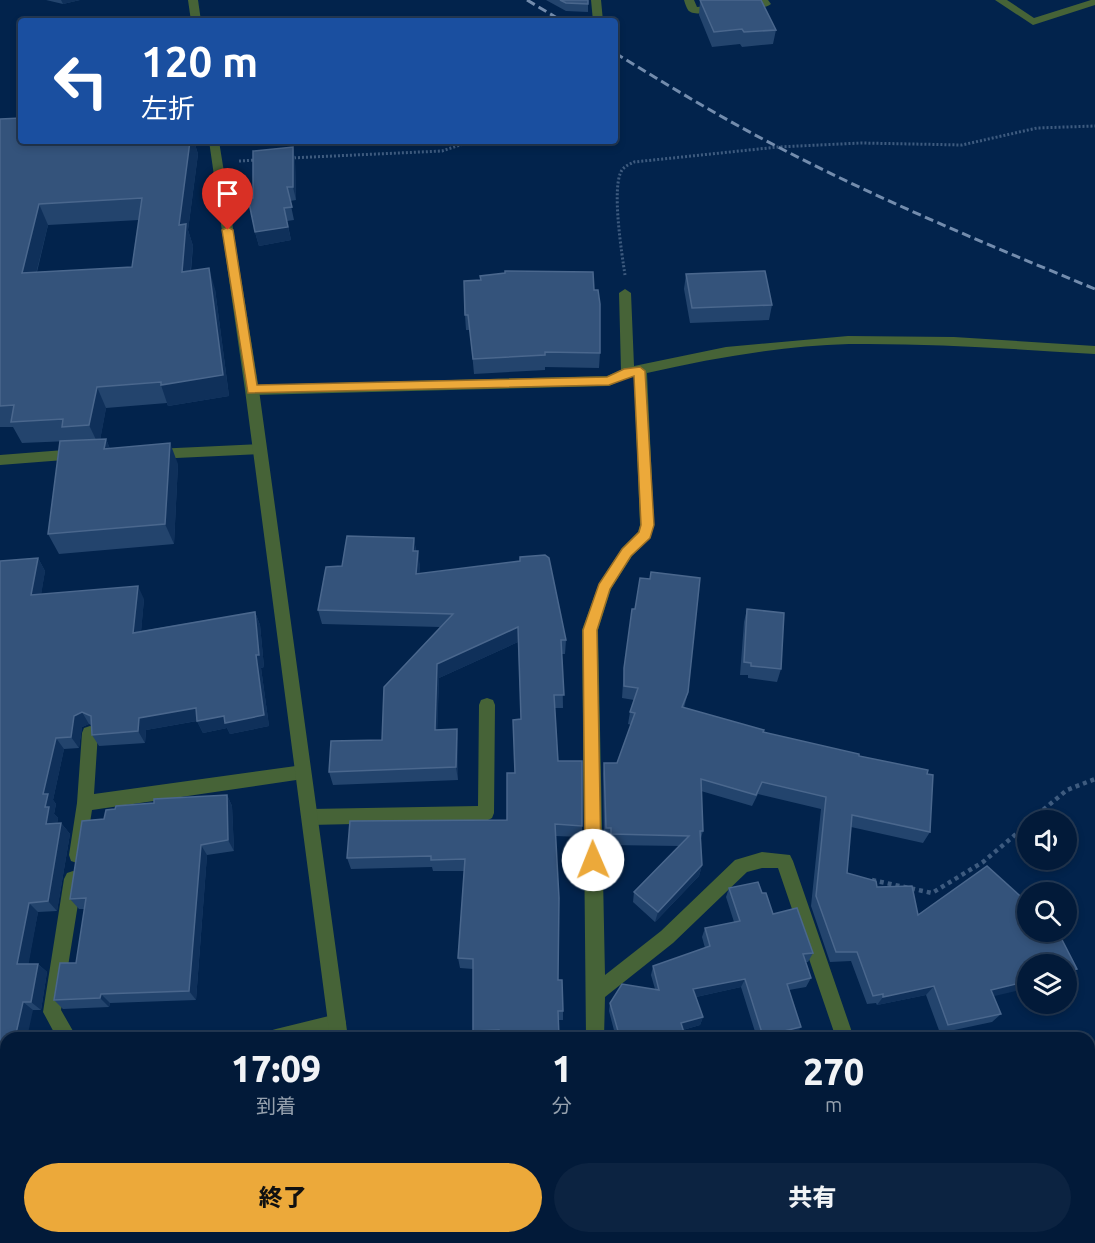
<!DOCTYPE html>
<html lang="ja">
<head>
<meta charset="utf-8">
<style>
  :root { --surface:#021a39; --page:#0c2341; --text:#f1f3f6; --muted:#96a1ae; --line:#233853; --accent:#eca93a }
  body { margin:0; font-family:Ubuntu,"Noto Sans JP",sans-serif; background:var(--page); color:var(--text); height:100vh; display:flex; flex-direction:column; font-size:22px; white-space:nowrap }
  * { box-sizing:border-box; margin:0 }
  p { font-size:20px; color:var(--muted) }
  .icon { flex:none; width:33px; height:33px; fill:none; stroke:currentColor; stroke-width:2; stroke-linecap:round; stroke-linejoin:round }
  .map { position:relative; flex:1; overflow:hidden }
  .details { position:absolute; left:0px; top:1032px; width:1095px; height:212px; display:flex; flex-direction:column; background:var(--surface); border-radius:18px 18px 0 0; box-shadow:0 3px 9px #0003,0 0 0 2px var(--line) }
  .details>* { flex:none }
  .top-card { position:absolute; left:18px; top:18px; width:600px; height:126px; border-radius:6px; box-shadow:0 3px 9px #0003,0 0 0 2px var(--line); background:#1a4fa0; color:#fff; overflow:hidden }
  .buttons { position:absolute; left:1017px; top:810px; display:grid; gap:12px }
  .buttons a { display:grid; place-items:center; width:60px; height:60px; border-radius:50%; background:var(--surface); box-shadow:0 3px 9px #0003,0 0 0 2px var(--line); font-size:30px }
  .pin { position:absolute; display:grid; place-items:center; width:51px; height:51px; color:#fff; margin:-62px -26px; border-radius:50% 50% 50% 0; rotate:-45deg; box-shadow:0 0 6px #0007 }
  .pin .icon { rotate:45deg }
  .me { position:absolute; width:66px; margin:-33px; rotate:359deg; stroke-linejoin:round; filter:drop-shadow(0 0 4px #0008) }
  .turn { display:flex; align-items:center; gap:21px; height:126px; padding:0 24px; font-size:27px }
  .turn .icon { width:78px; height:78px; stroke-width:2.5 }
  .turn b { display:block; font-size:42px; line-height:51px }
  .eta { display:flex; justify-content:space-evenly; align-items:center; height:102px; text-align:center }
  .eta b { font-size:36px; font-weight:800; line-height:42px }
  .primary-button { display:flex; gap:12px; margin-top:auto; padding:12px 24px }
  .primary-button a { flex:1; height:69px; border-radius:36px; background:var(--accent); color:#111; font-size:24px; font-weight:800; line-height:69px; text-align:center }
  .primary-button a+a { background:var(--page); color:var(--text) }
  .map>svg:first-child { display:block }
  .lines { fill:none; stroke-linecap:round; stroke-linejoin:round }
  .path-far1 { stroke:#3e5b7f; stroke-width:3; stroke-dasharray:2 2; stroke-linecap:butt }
  .path { stroke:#3e5b7f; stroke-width:4.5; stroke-dasharray:4 4; stroke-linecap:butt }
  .minor { fill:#466337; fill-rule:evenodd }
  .tertiary { fill:#466337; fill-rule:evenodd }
  .rail { stroke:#738cad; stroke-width:3; stroke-dasharray:9 4.5; stroke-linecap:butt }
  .wall { fill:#23446d; fill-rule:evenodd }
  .shaded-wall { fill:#0f305a }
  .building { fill:#34537b; stroke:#4a678d; stroke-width:1.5; fill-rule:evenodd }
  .route { fill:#eca93a; stroke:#996e26; stroke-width:1.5 }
</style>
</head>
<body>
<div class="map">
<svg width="1095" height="1243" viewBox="0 0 1095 1243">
  <rect width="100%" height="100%" fill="#02234c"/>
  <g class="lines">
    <!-- path-far1 -->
    <g class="path-far1">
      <path d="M290,158L442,151L472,141"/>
      <path d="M239,161L256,160"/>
      <path d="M625,275C622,255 611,186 622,170C625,166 630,164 634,162L778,147L861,143L962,145L1037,128L1095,126"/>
    </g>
    <!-- path -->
    <g class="path">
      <path d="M1031,820L1067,790L1095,779"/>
      <path d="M872,880L932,893L983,862L1028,824"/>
    </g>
    <!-- minor -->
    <g class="minor">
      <path d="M591,0H601L603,21H593Z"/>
      <path d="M684,0H694L697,7L718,5L723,8C717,12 693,17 688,10C686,7 685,3 684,0Z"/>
      <path d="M758,0H768L771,4C764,9 747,11 740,6L759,2Z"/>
      <path d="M995,0H1007L1034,18L1091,0H1095V5L1033,25Z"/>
      <path d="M625,289L631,293L634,366L726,347L848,336L954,337L1095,346V354C1013,349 931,343 849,344C781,346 713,358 647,373L654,525L650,538L632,556L611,589L598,630L605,975L661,931L735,860L762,852L790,855L793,861L854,1038H836L778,868H762L747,872L673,943L605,997L604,1038H586L582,630L599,583L622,548L638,532L640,525L634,375L609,386L252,395L245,390L252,385L607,376L621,370L619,293Z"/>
      <path d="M260,444L267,449L260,454L155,459L148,454L155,449Z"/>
      <path d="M77,449L84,454L77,459L0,465V455Z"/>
      <path d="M487,698L493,700L495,705L494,813L492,818L486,821L310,825L304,822L302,817L304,812L310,809L478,806L479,705L481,700Z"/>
      <path d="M90,726L96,728L98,733L94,794L303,765L309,767L311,772L309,777L303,779L92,810L85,855L83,861L77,863L71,861L69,855L77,803L82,733L84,728Z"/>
      <path d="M73,871L79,873L82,879L61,1010L77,1038H57L43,1012L64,879L67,873Z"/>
      <path d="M337,1014L344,1016L346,1023L344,1030C319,1040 293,1038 267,1038L269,1031L276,1029Z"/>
      <path d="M263,1238H298L296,1243H261Z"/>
      <path d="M618,1238H638L640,1243H620Z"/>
      <path d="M904,1238H924L926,1243H906Z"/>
    </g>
    <!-- tertiary -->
    <g class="tertiary">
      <path d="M188,0H198L201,21H191Z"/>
      <path d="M209,141H219L259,390L348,1038H330L245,390Z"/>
      <path d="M356,1238H376L377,1243H357Z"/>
    </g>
    <!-- rail -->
    <g class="rail">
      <path d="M527,0L562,21"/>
      <path d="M615,53C669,86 723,119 780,148C882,201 989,245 1095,289"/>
    </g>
  </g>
  <!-- wall -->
  <g class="wall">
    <path d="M46,0H80L63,4Z"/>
    <path d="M546,0H588V12L566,11Z"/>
    <path d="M700,0L776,30L773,44L742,47L740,44L712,47L699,15Z"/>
    <path d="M0,119L21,141H194L198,154L188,230L193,246L191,271L215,289L229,396L168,406L167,403L106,408L100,440L106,439L110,449L178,464L174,544L59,554L48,534L69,441L22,443L13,427H0ZM139,220L132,267L37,272L48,225Z"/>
    <path d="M293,147L295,161L296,200L290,201L294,220L287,221L291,240L259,246L255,232L253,198Z"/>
    <path d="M686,274L772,305L769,320L690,323L684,289Z"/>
    <path d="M481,280L594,290L600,353L599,368L545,367V370L474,374L470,330H466L465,315Z"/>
    <path d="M414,538L416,551L420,566L419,574L566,640L565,654H562L563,708H555L558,761L582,826V837L555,836L558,980L563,1011V1020H558L559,1038H475L473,1031V969L460,968L458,958L464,871H433L432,867L351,869L347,858L507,820L515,773L521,719L518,642L439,678L437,730L457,729L458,742V780L333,785L329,772L382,740L440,627L322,624L318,610L342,566Z"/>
    <path d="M38,558L45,571L41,594L144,599L141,631L255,612L260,625L264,667L261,668L269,726L230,734L227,728L203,733L197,721L146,730L145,743L99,746L92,735L91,725L89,724L82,727L79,748L64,749L53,800L56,804L54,814L58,818L57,824L61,823L70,834L57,911L38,912L28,964H38L47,972L41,1010H33L6,1038V1053H0V561Z"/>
    <path d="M747,609L781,669L777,682L748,678V675H740L744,622Z"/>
    <path d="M624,668L688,692L684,708L763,732L927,774L930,832L923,843L851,827L847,873L877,887L918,915L993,996L1001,1014L992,1022L940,1033L926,995L877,1005L876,1003L867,1004L851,961L830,962L811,906L821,809L758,794L752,806L701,791L703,831L700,842L702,865L699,876L655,922L633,902L634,892L679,846L610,845V839H604L603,774L604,763H617L631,725L628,724L630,712L634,700L622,698Z"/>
    <path d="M227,795L232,806L234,851L207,855L196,1000L110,1003L109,1007L63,1009L54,1000L76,963L85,909H79L70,899L104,819L154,803Z"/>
    <path d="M729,888L762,893L773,914L813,953L808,962H806L811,978L806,987L789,990L801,1027L796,1034L781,1038H757L741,987L696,997L703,1017L700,1025L683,1030L685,1036L684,1038H616L609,1011L610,1003L655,989L651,975L653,966L705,948L702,937L705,928L734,922L726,897Z"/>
    <path d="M6,1122V1238H7H6L0,1236V1132H4Z"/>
    <path d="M107,1238H130L113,1240Z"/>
    <path d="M741,1238H869L871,1243H742Z"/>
  </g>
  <!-- shaded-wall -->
  <g class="shaded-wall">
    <path d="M61,0H80L63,4Z"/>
    <path d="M190,141H194L198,154L188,230L193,246L188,294L182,272L179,225Z"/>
    <path d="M293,147L295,161L296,200L293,187Z"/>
    <path d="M39,204L48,225L31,294L22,273Z"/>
    <path d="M288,227L291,240L259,246L255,232Z"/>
    <path d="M209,268L215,289L229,396L168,406L161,385Z"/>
    <path d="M97,387L106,408L99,446L89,425Z"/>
    <path d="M106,439L115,461L104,449Z"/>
    <path d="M170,443L178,464L174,544L165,524Z"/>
    <path d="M414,538L416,553L413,551Z"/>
    <path d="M418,551L420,566L418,589L416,574Z"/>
    <path d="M38,558L45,571L39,608L31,595Z"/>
    <path d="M138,586L144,599L140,645L133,633Z"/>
    <path d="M255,612L260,625L264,667L261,668L269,726L230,734L227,728L203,733L197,721L256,655Z"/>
    <path d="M518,627V642L439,678L437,743L435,730L437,664Z"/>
    <path d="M196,708L202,720L146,730L145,743L138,731L139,718Z"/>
    <path d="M82,712L89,724L82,727L79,748L71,737L74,716Z"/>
    <path d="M457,729L458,742V780L456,767Z"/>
    <path d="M56,738L64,749L53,800L56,804L54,814L58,818L55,835L46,824L43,794Z"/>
    <path d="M227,795L232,806L234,851L228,840Z"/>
    <path d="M61,823L70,834L57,911L48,901Z"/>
    <path d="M201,845L207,855L196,1000L189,991Z"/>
    <path d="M702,865L699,876L655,922L658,912Z"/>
    <path d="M29,903L38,912L27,973L17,964Z"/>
    <path d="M38,964L47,972L41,1010L31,1002Z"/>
    <path d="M1077,969L1067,978L1066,972Z"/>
    <path d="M745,979L741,987L691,998L693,989Z"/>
    <path d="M1028,981V988L982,999L991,990Z"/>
    <path d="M934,986L926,995L877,1005L883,997Z"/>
    <path d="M101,994L110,1003L109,1007L100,998Z"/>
    <path d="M23,1002L33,1010L27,1038H15Z"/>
    <path d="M703,1017L700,1025L679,1031L681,1023Z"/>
    <path d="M801,1027L796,1034L781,1038H762L763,1036Z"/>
  </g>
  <!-- building -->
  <g class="building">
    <path d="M560,0H588V4L566,3Z"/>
    <path d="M700,0H761L776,30L744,32L742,29L714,32Z"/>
    <path d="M21,118V141H190L179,225L186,224L182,272L209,268L223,375L161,385V382L97,387L89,425L62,427L63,419L11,422L14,405L0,406V119ZM142,198L132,267L22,273L39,204Z"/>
    <path d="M293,147V187H287L292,207L284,208L288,227L255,232L248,198H253V151Z"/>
    <path d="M505,271L593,272L594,290H598L600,304V353L545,352V355L473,359L468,315H465L464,281L481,280L480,276L505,273Z"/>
    <path d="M765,271L772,305L692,308L686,274Z"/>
    <path d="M106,439L104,449L170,443L165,524L48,534L60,441Z"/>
    <path d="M347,536L414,538L413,551H418L416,574L520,561V557L545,555L549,558L566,640H561L564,695H554L558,761H582V826L555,824L559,898L558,980H562L563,1011H558L559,1037L499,1038V1030L473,1031V959L458,958L465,859L431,860V856L347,858L350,821L507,820V773H515L513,720L521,719L518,627L437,664L435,730L457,729L456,767L329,772L331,741L382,740L384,687L453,614L318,610L326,567L342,566Z"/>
    <path d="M38,558L31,595L138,586L133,633L255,612L259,655H256L264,715L225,723L224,716L197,721L196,708L139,718L138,731L92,735L91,716L82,712L74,716L71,737L56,738L43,794H48L45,807H49L46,824L61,823L48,901L29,903L17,964H38L31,1002H23L15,1038H6V1046H0V561Z"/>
    <path d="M651,572L700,578L688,692L682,707L764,730L763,732L859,754V756L928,770L927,774L933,775L930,832L852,815L847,873L876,881L877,887L912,886L918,915L987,866L1028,903V932H1058L1077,969L1066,972V964H1028V981L991,990L1001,1014L948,1025L934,986L883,997V994L873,996L857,952H836L816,896L826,797L762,782L756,795L701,779L703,831H700L702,865L658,912L634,892L689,836L611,834V828H606L604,763H617L635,713L630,712L638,688L624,686V668L632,609H635L640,578L650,579Z"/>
    <path d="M747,609L784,613L781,669L751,666V663L744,662Z"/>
    <path d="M227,795L228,840L201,845L189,991L101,994L100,998L54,1000L60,963H76L86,898L70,899L82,821L104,819L106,810L115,809L116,806L154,803V799Z"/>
    <path d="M758,882L762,893H766L773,914L797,908L813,953L803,954L811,978L787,984L801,1027L763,1036L745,979L693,989L703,1017L681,1023L685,1036L675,1038H620L610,1003L622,984L659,990L653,966L710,946L705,928L740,921L729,888Z"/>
    <path d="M6,1122V1231H0V1132H4Z"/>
    <path d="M1095,1138V1221L1091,1222L1089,1217V1139Z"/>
    <path d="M514,1238H559L561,1243H516Z"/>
    <path d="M746,1238H869L871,1243H747Z"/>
  </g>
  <!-- route -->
  <path class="route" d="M228,227L233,230L257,385L607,377L624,369L640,367L645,371L654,525L650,538L631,556L610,589L597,630L601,860L598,865L593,867L587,865L585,860L583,630L599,584L622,549L639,532L641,525L634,376L609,385L248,393L222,230Z"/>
</svg>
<div class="buttons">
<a><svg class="icon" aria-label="sound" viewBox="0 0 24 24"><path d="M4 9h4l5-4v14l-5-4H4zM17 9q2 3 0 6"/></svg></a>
<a><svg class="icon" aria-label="search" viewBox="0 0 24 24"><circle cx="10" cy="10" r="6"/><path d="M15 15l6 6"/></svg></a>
<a><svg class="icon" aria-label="layers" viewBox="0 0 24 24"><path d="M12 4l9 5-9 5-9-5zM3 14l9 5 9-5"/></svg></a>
</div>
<div class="pin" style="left:228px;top:230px;background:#d93025"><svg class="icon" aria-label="arrive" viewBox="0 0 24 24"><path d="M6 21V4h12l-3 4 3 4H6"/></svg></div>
<svg class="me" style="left:593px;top:860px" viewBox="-20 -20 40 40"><circle r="19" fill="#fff"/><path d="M0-13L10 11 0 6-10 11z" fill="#eca93a"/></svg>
<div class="top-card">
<div class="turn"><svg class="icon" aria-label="left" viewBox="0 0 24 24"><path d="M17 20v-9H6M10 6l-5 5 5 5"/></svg><div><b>120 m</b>左折</div></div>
</div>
<section class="details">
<div class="eta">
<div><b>17:09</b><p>到着</p></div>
<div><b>1</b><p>分</p></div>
<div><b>270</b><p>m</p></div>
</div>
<div class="primary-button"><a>終了</a><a>共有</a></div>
</section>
</div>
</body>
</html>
